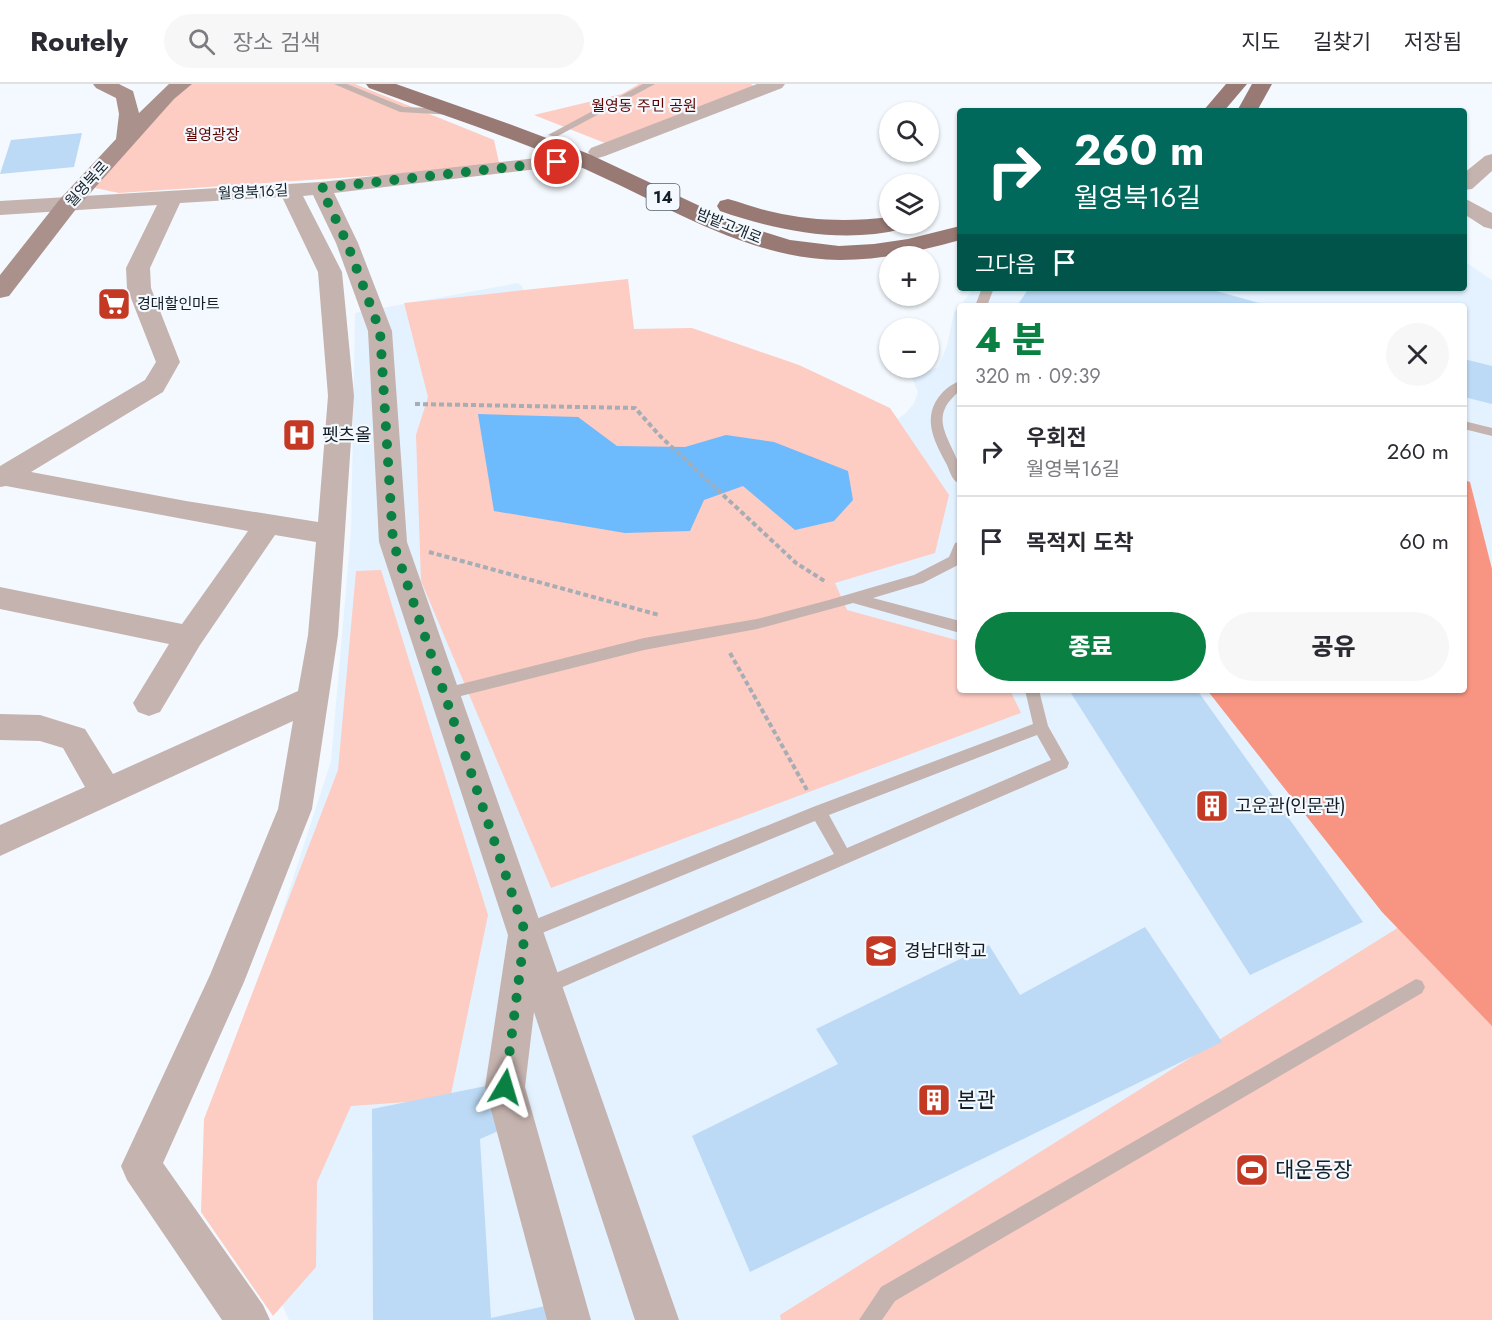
<!DOCTYPE html>
<html lang="ko">
<head>
<meta charset="utf-8">
<style>
  :root { --surface:#fff; --page:#f7f7f7; --text:#2b2b33; --muted:#7c7c81; --line:#e1e1e2; --accent:#0b8043 }
  body { margin:0; font-family:Jost,"Noto Sans KR",sans-serif; background:var(--page); color:var(--text); height:100vh; display:flex; flex-direction:column; font-size:22px; white-space:nowrap }
  * { box-sizing:border-box; margin:0 }
  p { font-size:20px; color:var(--muted) }
  .icon { flex:none; width:33px; height:33px; fill:none; stroke:currentColor; stroke-width:2; stroke-linecap:round; stroke-linejoin:round }
  .map { position:relative; flex:1; overflow:hidden }
  .sheet { position:absolute; left:957px; top:219px; width:510px; height:390px; display:flex; flex-direction:column; background:var(--surface); border-radius:6px; box-shadow:0 2px 4px #0004 }
  .sheet>* { flex:none }
  .banner { position:absolute; left:957px; top:24px; width:510px; height:183px; border-radius:6px; box-shadow:0 2px 4px #0004; background:#00695c; color:#fff; overflow:hidden }
  .fabs { position:absolute; left:879px; top:18px; display:grid; gap:12px }
  .fabs a { display:grid; place-items:center; width:60px; height:60px; border-radius:50%; background:var(--surface); box-shadow:0 2px 4px #0004; font-size:30px }
  .pin { position:absolute; display:grid; place-items:center; width:51px; height:51px; color:#fff; margin:-26px; border:3px solid #fff; border-radius:50%; box-shadow:0 2px 6px #0007 }
  .me { position:absolute; width:66px; margin:-33px; rotate:7deg; stroke-linejoin:round; filter:drop-shadow(0 0 4px #0008) }
  .turn { display:flex; align-items:center; gap:21px; height:126px; padding:0 18px; font-size:27px }
  .turn .icon { width:78px; height:78px; stroke-width:2.5 }
  .turn b { display:block; font-size:42px; line-height:51px }
  .then { display:flex; align-items:center; height:57px; padding:0 18px; background:#0003; gap:12px; font-size:22px }
  .round { display:grid; place-items:center; flex:none; width:63px; height:63px; border-radius:32px; background:var(--page) }
  .summary { display:flex; align-items:center; justify-content:space-between; height:102px; padding:0 18px }
  h1 { font-size:36px; font-weight:800; line-height:45px; color:var(--accent) }
  .action { display:flex; gap:12px; margin-top:auto; padding:12px 18px }
  .action a { flex:1; height:69px; border-radius:36px; background:var(--accent); color:#fff; font-size:24px; font-weight:800; line-height:69px; text-align:center }
  .action a+a { background:var(--page); color:var(--text) }
  ul { padding:0; list-style:none }
  li { display:flex; align-items:center; gap:18px; height:90px; padding:0 18px; border-top:2px solid var(--line) }
  li div { flex:1 }
  li b { display:block; font-size:22px }
  li em { font-style:normal }
  header { display:flex; align-items:center; gap:36px; box-sizing:border-box; height:84px; padding:0 30px; background:var(--surface); border-bottom:2px solid var(--line) }
  header strong { font-size:28px }
  nav { display:flex; gap:33px; margin-inline-start:auto; font-size:21px }
  .search { width:420px; height:54px; background:var(--page); display:flex; align-items:center; gap:15px; box-sizing:border-box; padding:0 21px; border-radius:33px; color:var(--muted); font-size:22px }
  .map>svg:first-child { display:block }
  .built { fill:#e4f2ff; fill-rule:evenodd }
  .green { fill:#fdccc2 }
  .forest { fill:#f89582 }
  .water { fill:#6dbafd }
  .building { fill:#bcdaf5 }
  .lines { fill:none; stroke-linecap:round; stroke-linejoin:round }
  .path { stroke:#a6adb4; stroke-width:4; stroke-dasharray:5 3; stroke-linecap:butt }
  .lane { fill:#c5b3af; fill-rule:evenodd }
  .street { fill:#c5b3af; fill-rule:evenodd }
  .secondary { fill:#ab918c; fill-rule:evenodd }
  .primary { fill:#987973; fill-rule:evenodd }
  .route { stroke:#0b8043; stroke-width:10; stroke-dasharray:0 18 }
  .labels { text-anchor:middle; dominant-baseline:central; stroke-width:4.5; stroke-linejoin:round; paint-order:stroke }
  .far-park-label { font-size:15px; fill:#5f0400; stroke:#f3f9fe }
  .far-street-label { font-size:15px; fill:#131e27; stroke:#f3f9fe }
  .far-poi-label { font-size:15px; fill:#131e27; stroke:#f3f9fe; text-anchor:start }
  .shield { fill:#f3f9fe; stroke:#566068; stroke-width:1.5 }
  .shield-label { font-size:16px; font-weight:bold; fill:#131e27 }
  .poi-label { font-size:18px; fill:#131e27; stroke:#f3f9fe; text-anchor:start }
  .near-poi-label { font-size:21px; fill:#131e27; stroke:#f3f9fe; text-anchor:start }
</style>
</head>
<body>
<header>
<strong>Routely</strong>
<div class="search"><svg class="icon" aria-label="search" viewBox="0 0 24 24"><circle cx="10" cy="10" r="6"/><path d="M15 15l6 6"/></svg>장소 검색</div>
<nav><a>지도</a><a>길찾기</a><a>저장됨</a></nav>
</header>
<div class="map">
<svg width="1492" height="1236" viewBox="0 0 1492 1236">
  <rect width="100%" height="100%" fill="#f3f9fe"/>
  <!-- built -->
  <path class="built" d="M1464,177L1492,196V1236H289L208,1058L331,677L351,448L355,229L518,199L522,202L525,210L643,308L892,339L906,329L914,319L918,308L912,294L938,283L947,262L954,229L974,204H1464ZM960,222H1464V606H960Z"/>
  <!-- green -->
  <g class="green">
    <path d="M191,0H355L494,56L500,83L119,109L95,104L161,23Z"/>
    <path d="M639,0H751L757,4L605,59L534,31L622,10Z"/>
    <path d="M628,195L634,245L692,244L799,281L890,324L949,411L935,469L835,499L847,526L960,557V606H1010L1021,629L551,804L421,497L416,351L428,313L404,219Z"/>
    <path d="M381,486L488,831L450,1015L351,1022L317,1098L316,1183L273,1232L201,1128L204,1035L338,686L356,487Z"/>
    <path d="M1407,838L1492,941V1236H781L780,1231Z"/>
  </g>
  <!-- forest -->
  <path class="forest" d="M1464,396L1470,398L1492,485V942L1382,828L1207,606H1464Z"/>
  <!-- water -->
  <path class="water" d="M478,330L578,333L617,362L685,363L726,351L774,358L848,387L853,416L834,437L795,446L743,402L704,416L690,447L625,449L494,427Z"/>
  <!-- building -->
  <g class="building">
    <path d="M82,49L74,83L0,90L11,56Z"/>
    <path d="M1029,204H1206L1266,221L1017,222Z"/>
    <path d="M1464,275L1492,282V320L1464,313Z"/>
    <path d="M1069,606H1197L1363,838L1250,891Z"/>
    <path d="M1145,843L1222,958L750,1188L692,1052L838,980L816,945L989,861L1020,911Z"/>
    <path d="M501,999L503,1045L480,1055L491,1234L554,1220L555,1236H373L372,1025Z"/>
  </g>
  <g class="lines">
    <!-- path -->
    <g class="path">
      <path d="M415,320L635,324L661,353L796,479L826,498"/>
      <path d="M429,468L659,531"/>
      <path d="M730,569L807,706"/>
    </g>
    <!-- lane -->
    <g class="lane">
      <path d="M334,0H347L404,23L453,25L458,28L453,31L400,28Z"/>
      <path d="M643,0H655L556,53L548,51Z"/>
      <path d="M982,204H994L987,222H975Z"/>
      <path d="M960,297V307C928,332 948,351 959,380C961,386 960,393 960,400C952,397 950,388 947,381C936,360 922,337 938,314C943,307 951,300 960,297Z"/>
      <path d="M1464,337L1492,344V352L1464,345Z"/>
      <path d="M960,458V480L923,499L873,514L960,537V549L853,519L757,545L644,566L445,616L440,614L438,610L440,606L445,604L644,554L757,535L829,516L914,491L949,473L955,459Z"/>
      <path d="M1025,606H1039L1048,642L1069,679L1067,684L549,909L543,911L537,909L534,903L537,897L834,770L815,737L525,856L519,854L516,848L519,842L813,723L1033,640ZM1037,651L1051,676L847,764L829,731Z"/>
      <path d="M1416,895L1422,897L1425,903L1422,909L895,1217L882,1236H859L881,1203Z"/>
    </g>
    <!-- street -->
    <g class="street">
      <path d="M757,0H785L782,4L605,72L598,74L591,72L588,68L591,64Z"/>
      <path d="M581,69L588,71L591,75L588,79L334,109L358,159L392,247L407,458L679,1236H635L534,928L525,1003L591,1236H547L485,1003L508,851L379,458L368,247L336,159L313,111L303,112L342,188L354,312L338,551L312,725L244,898L163,1079L263,1221L270,1236H222L127,1096L121,1082L210,891L278,725L293,637L0,772V741L85,703L63,664L40,657L0,656V630L40,631L85,645L113,690L298,607L308,551L316,458L275,451L200,561L160,628L149,632L138,628L133,619L169,560L0,525V503L182,540L248,447L6,402L0,403V382L145,296L156,278L127,204L126,184L157,121L0,131V117L321,98ZM282,113L318,188L328,312L318,438L186,417L31,388L163,308L180,278L151,204L150,184L180,119Z"/>
      <path d="M1492,70V87L1472,105L1464,106V89L1485,72Z"/>
      <path d="M1464,114L1492,129V145L1484,143L1464,130Z"/>
    </g>
    <!-- secondary -->
    <path class="secondary" d="M93,0H119L133,7L139,29L169,0H192L174,15L76,125L9,212L0,214V191L60,115L116,55L119,30L116,14L96,4Z"/>
    <!-- primary -->
    <g class="primary">
      <path d="M366,0H396L512,41L589,70L736,139L790,156L839,162L874,160L908,155L960,142V156C921,167 881,176 840,176C742,175 660,116 573,80C506,52 437,29 369,4Z"/>
      <path d="M1226,0H1247L1224,27H1203Z"/>
      <path d="M1252,0H1272L1257,27H1237Z"/>
      <path d="M728,115C743,119 758,125 773,128C812,137 850,138 890,133V140H906L902,145C843,160 777,147 720,127L717,122L720,117Z"/>
    </g>
  </g>
  <g class="lines">
    <!-- route -->
    <path class="route" d="M505,1003L525,848L393,458L380,247L347,159L321,104L557,78"/>
  </g>
  <!-- icons -->
  <defs>
    <symbol id="supermarket-square" viewBox="-11 -11 22 22"><rect x="-9" y="-9" width="18" height="18" rx="4" fill="#c43924" stroke="#f3f9fe"/><path d="M-6-5.5h2.5l.6 2H6L4.5 2H-2.5L-4.4-4H-6ZM-1.5 3.2a1.3 1.3 0 1 0 .1 0ZM3 3.2a1.3 1.3 0 1 0 .1 0Z" fill="#fff"/></symbol>
    <symbol id="hospital-square" viewBox="-11 -11 22 22"><rect x="-9" y="-9" width="18" height="18" rx="4" fill="#c43924" stroke="#f3f9fe"/><path d="M-5-5h3v3.5h4V-5h3V5h-3V1.5h-4V5h-3Z" fill="#fff"/></symbol>
    <symbol id="building-square" viewBox="-11 -11 22 22"><rect x="-9" y="-9" width="18" height="18" rx="4" fill="#c43924" stroke="#f3f9fe"/><path d="M-4-6H4V6H1V3H-1V6H-4ZM-2.5-4.3h1.7v1.8h-1.7ZM.8-4.3h1.7v1.8H.8ZM-2.5-1h1.7V.8h-1.7ZM.8-1h1.7V.8H.8Z" fill="#fff"/></symbol>
    <symbol id="university-square" viewBox="-11 -11 22 22"><rect x="-9" y="-9" width="18" height="18" rx="4" fill="#c43924" stroke="#f3f9fe"/><path d="M0-5L7-2L0 1L-7-2ZM-4 1L0 2.5L4 1V4Q0 6-4 4Z" fill="#fff"/></symbol>
    <symbol id="stadium-square" viewBox="-11 -11 22 22"><rect x="-9" y="-9" width="18" height="18" rx="4" fill="#c43924" stroke="#f3f9fe"/><path d="M0-5a6.5 5 0 1 0 0 10a6.5 5 0 1 0 0-10ZM-3.5-1.8h7v3.6h-7Z" fill="#fff"/></symbol>
  </defs>
  <g fill-rule="evenodd">
    <use href="#supermarket-square" x="95" y="201" width="38" height="38"/>
    <use href="#hospital-square" x="280" y="332" width="38" height="38"/>
    <use href="#building-square" x="1193" y="703" width="38" height="38"/>
    <use href="#university-square" x="862" y="848" width="38" height="38"/>
    <use href="#building-square" x="915" y="997" width="38" height="38"/>
    <use href="#stadium-square" x="1233" y="1067" width="38" height="38"/>
  </g>
  <g class="labels">
    <!-- far-park labels -->
    <g class="far-park-label">
      <text x="644" y="22">월영동 주민 공원</text>
      <text x="212" y="51">월영광장</text>
    </g>
    <!-- far-street labels -->
    <g class="far-street-label">
      <text transform="translate(87 100) rotate(-48)">월영북로</text>
      <text transform="translate(253 108) rotate(-3)">월영북16길</text>
      <text transform="translate(729 142) rotate(22)">밤밭고개로</text>
    </g>
    <!-- far-poi labels -->
    <g class="far-poi-label">
      <text x="137" y="220">경대할인마트</text>
    </g>
    <!-- shield labels -->
    <rect class="shield" x="646.5" y="100" width="33" height="26" rx="4.5"/>
    <g class="shield-label">
      <text x="663" y="113">14</text>
    </g>
    <!-- poi labels -->
    <g class="poi-label">
      <text x="322" y="351">펫츠올</text>
      <text x="1235" y="722">고운관(인문관)</text>
      <text x="904" y="867">경남대학교</text>
    </g>
    <!-- near-poi labels -->
    <g class="near-poi-label">
      <text x="957" y="1016">본관</text>
      <text x="1275" y="1086">대운동장</text>
    </g>
  </g>
</svg>
<div class="fabs">
<a><svg class="icon" aria-label="search" viewBox="0 0 24 24"><circle cx="10" cy="10" r="6"/><path d="M15 15l6 6"/></svg></a>
<a><svg class="icon" aria-label="layers" viewBox="0 0 24 24"><path d="M12 4l9 5-9 5-9-5zM3 14l9 5 9-5"/></svg></a>
<a>+</a>
<a>−</a>
</div>
<div class="pin" style="left:557px;top:78px;background:#d93025"><svg class="icon" aria-label="arrive" viewBox="0 0 24 24"><path d="M6 21V4h12l-3 4 3 4H6"/></svg></div>
<svg class="me" style="left:505px;top:1003px" viewBox="-20 -20 40 40"><path d="M0-17L14 15 0 8-14 15z" fill="#0b8043" stroke="#fff" stroke-width="4"/></svg>
<div class="banner">
<div class="turn"><svg class="icon" aria-label="right" viewBox="0 0 24 24"><path d="M7 20v-9h11M14 6l5 5-5 5"/></svg><div><b>260 m</b>월영북16길</div></div>
<div class="then">그다음<svg class="icon" aria-label="arrive" viewBox="0 0 24 24"><path d="M6 21V4h12l-3 4 3 4H6"/></svg></div>
</div>
<section class="sheet">
<div class="summary"><div><h1>4 분</h1><p>320 m · 09:39</p></div><a class="round"><svg class="icon" aria-label="close" viewBox="0 0 24 24"><path d="M6 6l12 12M18 6L6 18"/></svg></a></div>
<ul>
<li><svg class="icon" aria-label="right" viewBox="0 0 24 24"><path d="M7 20v-9h11M14 6l5 5-5 5"/></svg><div><b>우회전</b><p>월영북16길</p></div><em>260 m</em></li>
<li><svg class="icon" aria-label="arrive" viewBox="0 0 24 24"><path d="M6 21V4h12l-3 4 3 4H6"/></svg><div><b>목적지 도착</b></div><em>60 m</em></li>
</ul>
<div class="action"><a>종료</a><a>공유</a></div>
</section>
</div>
</body>
</html>
